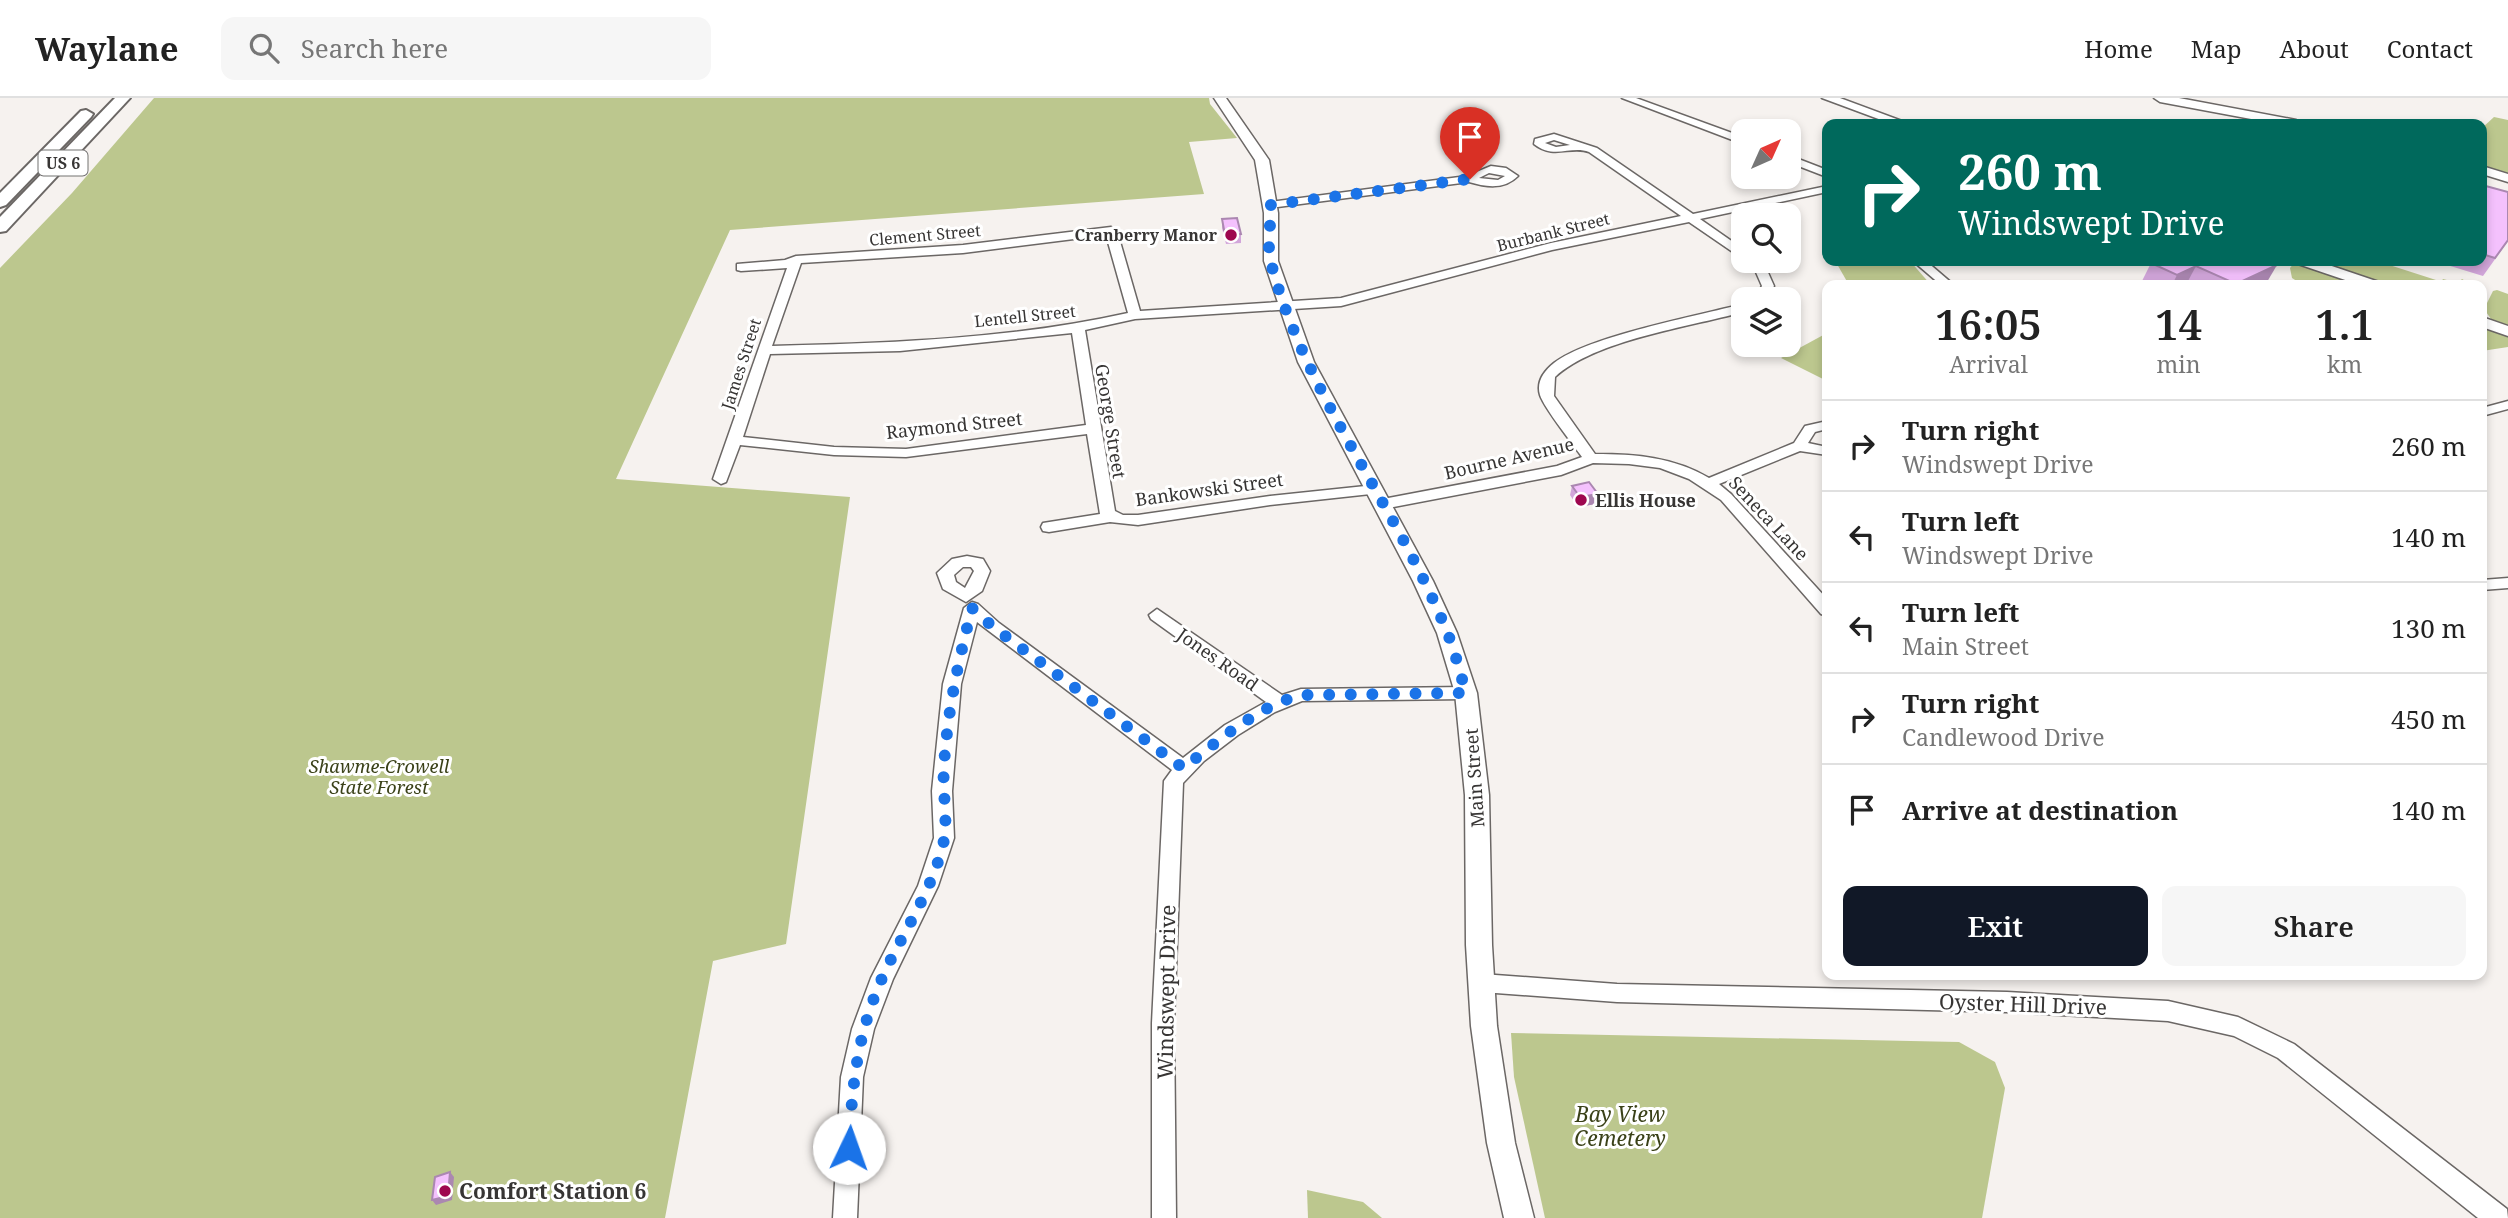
<!DOCTYPE html>
<html lang="en">
<head>
<meta charset="utf-8">
<style>
  :root { --surface:#fff; --page:#f6f6f6; --text:#222; --muted:#767676; --line:#e0e0e0; --accent:#111827 }
  body { margin:0; font-family:"Noto Serif",serif; background:var(--page); color:var(--text); height:100vh; display:flex; flex-direction:column; font-size:26px; white-space:nowrap }
  * { box-sizing:border-box; margin:0 }
  p { font-size:23px; color:var(--muted) }
  .icon { flex:none; width:38px; height:38px; fill:none; stroke:currentColor; stroke-width:2; stroke-linecap:round; stroke-linejoin:round }
  .map { position:relative; flex:1; overflow:hidden }
  .side { position:absolute; left:1822px; top:182px; width:665px; height:700px; display:flex; flex-direction:column; background:var(--surface); border-radius:14px; box-shadow:0 4px 10px #0003 }
  .side>* { flex:none }
  .top-card { position:absolute; left:1822px; top:21px; width:665px; height:147px; border-radius:14px; box-shadow:0 4px 10px #0003; background:#00695c; color:#fff; overflow:hidden }
  .needle { width:46px; rotate:45deg }
  .tools { position:absolute; left:1731px; top:21px; display:grid; gap:14px }
  .tools a { display:grid; place-items:center; width:70px; height:70px; border-radius:14px; background:var(--surface); box-shadow:0 4px 10px #0003; font-size:35px }
  .pin { position:absolute; display:grid; place-items:center; width:60px; height:60px; color:#fff; margin:-72px -30px; border-radius:50% 50% 50% 0; rotate:-45deg; box-shadow:0 0 7px #0007 }
  .pin .icon { rotate:45deg }
  .me { position:absolute; width:77px; margin:-38px; rotate:3deg; stroke-linejoin:round; filter:drop-shadow(0 0 5px #0008) }
  .turn { display:flex; align-items:center; gap:24px; height:147px; padding:0 21px; font-size:32px }
  .turn .icon { width:91px; height:91px; stroke-width:2.5 }
  .turn b { display:block; font-size:49px; line-height:60px }
  .eta { display:flex; justify-content:space-evenly; align-items:center; height:119px; text-align:center }
  .eta b { font-size:42px; font-weight:600; line-height:49px }
  .action { display:flex; gap:14px; margin-top:auto; padding:14px 21px }
  .action a { flex:1; height:80px; border-radius:14px; background:var(--accent); color:#fff; font-size:28px; font-weight:600; line-height:80px; text-align:center }
  .action a+a { background:var(--page); color:var(--text) }
  ul { padding:0; list-style:none }
  li { display:flex; align-items:center; gap:21px; height:91px; padding:0 21px; border-top:2px solid var(--line) }
  li div { flex:1 }
  li b { display:block; font-size:26px }
  li em { font-style:normal }
  header { display:flex; align-items:center; gap:42px; box-sizing:border-box; height:98px; padding:0 35px; background:var(--surface); border-bottom:2px solid var(--line) }
  header strong { font-size:33px }
  nav { display:flex; gap:38px; margin-inline-start:auto; font-size:24px }
  .search { width:490px; height:63px; background:var(--page); display:flex; align-items:center; gap:18px; box-sizing:border-box; padding:0 24px; border-radius:14px; color:var(--muted); font-size:26px }
  .map>svg:first-child { display:block }
  .green { fill:#bcc78e }
  .lines { fill:none; stroke-linecap:round; stroke-linejoin:round }
  .minor-casing { stroke:#6b6765; stroke-width:3 }
  .major-casing { stroke:#6b6765; stroke-width:3 }
  .highway-casing { stroke:#6b6765; stroke-width:4 }
  .minor { fill:#fff; fill-rule:evenodd }
  .major { fill:#fff; fill-rule:evenodd }
  .highway { fill:#fff; fill-rule:evenodd }
  .wall { fill:#d2a6da }
  .shaded-wall { fill:#ab87b1 }
  .building { fill:#f4c1fd; stroke:#ab87b1; stroke-width:2 }
  .route { stroke:#1a73e8; stroke-width:12; stroke-dasharray:0 21.6 }
  .poi-dot { fill:#9e074f; stroke:#fff; stroke-width:2.5 }
  .labels { text-anchor:middle; dominant-baseline:central; stroke-width:6; stroke-linejoin:round; paint-order:stroke }
  .shield { fill:#fff; stroke:#737271; stroke-width:2 }
  .shield-label { font-size:16px; font-weight:bold; fill:#373534 }
  .far-street-label { font-size:16px; fill:#373534; stroke:#fff }
  .far-poi-label { font-size:16px; font-weight:bold; fill:#373534; stroke:#fff; text-anchor:end }
  .street-label { font-size:18px; fill:#373534; stroke:#fff }
  .poi-label { font-size:18px; font-weight:bold; fill:#373534; stroke:#fff; text-anchor:start }
  .park-label { font-size:18px; font-style:italic; fill:#3a4118; stroke:#fff }
  .near-street-label { font-size:21px; fill:#373534; stroke:#fff }
  .near-park-label { font-size:21px; font-style:italic; fill:#3a4118; stroke:#fff }
  .near-poi-label { font-size:21px; font-weight:bold; fill:#373534; stroke:#fff; text-anchor:start }
</style>
</head>
<body>
<header>
<strong>Waylane</strong>
<div class="search"><svg class="icon" aria-label="search" viewBox="0 0 24 24"><circle cx="10" cy="10" r="6"/><path d="M15 15l6 6"/></svg>Search here</div>
<nav><a>Home</a><a>Map</a><a>About</a><a>Contact</a></nav>
</header>
<div class="map">
<svg width="2508" height="1120" viewBox="0 0 2508 1120">
  <rect width="100%" height="100%" fill="#f6f2ef"/>
  <!-- green -->
  <g class="green">
    <path d="M154,0H1209L1210,6L1237,40L1189,44L1204,96L730,132L616,381L850,399L786,846L713,863L665,1120H0V170L72,95Z"/>
    <path d="M2494,19L2508,22V76L2482,68V30Z"/>
    <path d="M1861,163H1910L1931,187H1849L1837,166Z"/>
    <path d="M2315,163H2377L2436,182L2422,184L2440,186L2443,181L2458,185L2462,181L2472,187H2388Z"/>
    <path d="M2294,165H2301L2365,187H2303L2292,180L2290,170Z"/>
    <path d="M2497,192L2508,196V229L2491,221L2484,211L2493,193Z"/>
    <path d="M2482,230L2508,237V249L2482,253Z"/>
    <path d="M1827,235V283L1781,260Z"/>
    <path d="M1511,935L1959,944L1995,964L2005,990L1982,1120H1545L1514,979Z"/>
    <path d="M1307,1092L1363,1104L1382,1120H1308Z"/>
  </g>
  <g class="lines">
    <defs>
      <g id="minor">
        <path d="M1622,0H1636L1743,39V46Z"/>
        <path d="M1554,36L1597,50L1693,116L1827,88V94L1700,121L1743,151V161L1689,124L1552,152L1341,208L1135,221L1085,232L1115,413L1123,417H1138L1270,398L1375,387L1380,389L1383,392L1380,395L1270,407L1138,427L1110,424L1049,434L1043,433L1041,429L1043,425L1100,416L1087,336L906,359L834,357L740,347L726,384L721,386L713,381L787,170L741,173L737,172V166L785,162L796,158L963,147L1111,129L1117,133L1140,213L1341,200L1551,145L1681,118L1589,54C1571,47 1554,62 1534,46L1535,41ZM1554,42L1570,47L1556,49L1545,45ZM1106,137L1128,215C1012,241 891,245 772,248L801,165L963,155ZM1072,235L1086,327L906,351L834,349L743,339L770,256L900,253Z"/>
        <path d="M1788,57L1827,72V79L1788,64Z"/>
        <path d="M1491,68L1506,70L1518,78C1504,92 1486,89 1469,84L1270,110L1264,107L1270,104L1467,78ZM1489,75L1505,78L1498,82L1479,80Z"/>
        <path d="M1745,163H1758L1766,170L1774,188L1766,201H1754L1762,188L1755,172Z"/>
        <path d="M1913,163H1926L1954,187H1941Z"/>
        <path d="M1743,206V214C1689,229 1595,242 1555,279L1554,298L1595,356C1635,356 1674,359 1709,380L1794,345L1805,328L1827,323V331L1815,334L1808,345L1827,349V357L1800,353L1719,386L1731,396L1827,501V518L1821,516L1721,402L1689,381L1660,370L1629,366L1593,365L1561,377L1383,411L1375,406L1383,401L1557,368L1582,359C1573,346 1544,310 1540,297C1536,284 1544,273 1554,265C1589,238 1697,218 1743,206Z"/>
        <path d="M2508,303V311L2482,318V310Z"/>
        <path d="M967,458L983,461L990,473L982,493L966,504L943,491L937,475L952,461ZM963,469H971L974,473L965,490L956,484L954,477Z"/>
        <path d="M2508,480V490L2482,492V482Z"/>
        <path d="M972,504L978,506L999,525L1183,660L1225,627L1266,604L1151,521L1149,517L1157,511L1282,597L1301,591L1466,589L1472,590L1475,595L1472,600L1466,601L1302,603L1275,614L1238,637L1204,663L1183,685L1174,925L1176,1120H1152V925L1164,683L1172,672L977,524L961,586L952,693L954,740L938,788L893,881L874,931L863,979L857,1120H833L841,979L852,931L871,880L918,788L934,740L932,693L943,586L964,510Z"/>
        <path d="M1482,876L1617,886L2007,894L2168,903L2238,919L2294,946L2507,1111L2508,1120H2478L2278,960L2234,938L2168,923L2007,914L1617,904L1482,894L1474,892L1471,885L1474,878Z"/>
      </g>
      <g id="major">
        <path d="M1214,0H1226L1269,62L1278,115V163L1314,264L1433,483L1457,535L1477,595L1489,697L1492,847L1497,928L1515,1045L1534,1120H1504L1487,1045L1471,928L1466,847L1465,697L1455,595L1437,535L1413,483L1298,264L1264,163V115L1255,62Z"/>
        <path d="M1822,0H1840L1910,26H1892Z"/>
        <path d="M2154,0H2179L2296,22L2302,26H2278L2160,4Z"/>
        <path d="M2482,68L2508,76V84L2482,76Z"/>
        <path d="M2296,163H2317L2379,184L2382,187H2360L2298,166Z"/>
        <path d="M2482,219L2508,228V238L2482,229Z"/>
      </g>
      <g id="highway">
        <path d="M115,0H130L6,133L0,134V119Z"/>
        <path d="M86,12L93,16L91,19L6,107L0,109V95L81,13Z"/>
      </g>
    </defs>
    <!-- minor casing -->
    <use href="#minor" class="minor-casing"/>
    <!-- major casing -->
    <use href="#major" class="major-casing"/>
    <!-- highway casing -->
    <use href="#highway" class="highway-casing"/>
    <!-- minor -->
    <use href="#minor" class="minor"/>
    <!-- major -->
    <use href="#major" class="major"/>
    <!-- highway -->
    <use href="#highway" class="highway"/>
  </g>
  <!-- wall -->
  <g class="wall">
    <path d="M2482,87L2508,143L2483,178L2434,163H2482Z"/>
    <path d="M1222,121L1241,136V145L1226,146L1222,130Z"/>
    <path d="M2268,163L2267,184L2261,187H2191L2187,185L2183,187H2152L2142,183L2151,165Z"/>
    <path d="M1572,388L1598,396L1596,406L1578,409L1570,397Z"/>
  </g>
  <!-- shaded-wall -->
  <g class="shaded-wall">
    <path d="M2277,167L2267,184L2261,187H2235L2236,186Z"/>
    <path d="M2196,168L2187,185L2183,187H2172L2177,177Z"/>
    <path d="M1598,396L1596,406L1578,409L1580,399Z"/>
    <path d="M450,1074L454,1079L452,1102L436,1107L432,1102Z"/>
  </g>
  <!-- building -->
  <g class="building">
    <path d="M2482,87L2508,94V142L2495,160L2482,156Z"/>
    <path d="M1237,120L1241,136L1225,137L1222,121Z"/>
    <path d="M2156,163H2268L2277,167L2236,186L2196,168L2177,177L2151,165Z"/>
    <path d="M1589,384L1598,396L1580,399L1572,388Z"/>
    <path d="M450,1074L448,1098L432,1102L435,1079Z"/>
  </g>
  <g class="lines">
    <!-- route -->
    <path class="route" d="M849,1050C852,987 857,936 883,878C903,834 934,790 944,742C948,723 942,689 944,667C948,610 958,565 972,510L993,529L1183,670C1219,643 1256,609 1301,597L1466,595C1460,575 1455,553 1447,534C1396,407 1306,298 1271,165C1266,146 1272,126 1270,107L1470,81"/>
  </g>
  <!-- markers -->
  <g class="poi-dot">
    <circle cx="1231" cy="137" r="7"/>
    <circle cx="1581" cy="402" r="7"/>
    <circle cx="445" cy="1093" r="7"/>
  </g>
  <g class="labels">
    <!-- shield labels -->
    <rect class="shield" x="38.5" y="52.5" width="49" height="25" rx="5"/>
    <g class="shield-label">
      <text x="63" y="65">US 6</text>
    </g>
    <!-- far-street labels -->
    <g class="far-street-label">
      <text transform="translate(1553 134) rotate(-14)">Burbank Street</text>
      <text transform="translate(925 137) rotate(-5)">Clement Street</text>
      <text transform="translate(1025 218) rotate(-6)">Lentell Street</text>
      <text transform="translate(741 266) rotate(-72)">James Street</text>
    </g>
    <!-- far-poi labels -->
    <g class="far-poi-label">
      <text x="1217" y="137">Cranberry Manor</text>
    </g>
    <!-- street labels -->
    <g class="street-label">
      <text transform="translate(1111 323) rotate(81)">George Street</text>
      <text transform="translate(954 327) rotate(-6)">Raymond Street</text>
      <text transform="translate(1509 360) rotate(-13)">Bourne Avenue</text>
      <text transform="translate(1209 391) rotate(-8)">Bankowski Street</text>
      <text transform="translate(1769 420) rotate(47)">Seneca Lane</text>
      <text transform="translate(1218 561) rotate(35)">Jones Road</text>
      <text transform="translate(1474 680) rotate(-94)">Main Street</text>
    </g>
    <!-- poi labels -->
    <g class="poi-label">
      <text x="1595" y="402">Ellis House</text>
    </g>
    <!-- park labels -->
    <g class="park-label">
      <text x="379" y="668">Shawme-Crowell<tspan x="379" dy="21">State Forest</tspan></text>
    </g>
    <!-- near-street labels -->
    <g class="near-street-label">
      <text transform="translate(1166 894) rotate(-89)">Windswept Drive</text>
      <text transform="translate(2023 906) rotate(2)">Oyster Hill Drive</text>
    </g>
    <!-- near-park labels -->
    <g class="near-park-label">
      <text x="1620" y="1016">Bay View<tspan x="1620" dy="24">Cemetery</tspan></text>
    </g>
    <!-- near-poi labels -->
    <g class="near-poi-label">
      <text x="459" y="1093">Comfort Station 6</text>
    </g>
  </g>
</svg>
<div class="tools">
<a><svg class="needle" viewBox="-14 -14 28 28"><path d="M0-13l5 13h-10z" fill="#e53935"/><path d="M0 13l5-13h-10z" fill="#767676"/></svg></a>
<a><svg class="icon" aria-label="search" viewBox="0 0 24 24"><circle cx="10" cy="10" r="6"/><path d="M15 15l6 6"/></svg></a>
<a><svg class="icon" aria-label="layers" viewBox="0 0 24 24"><path d="M12 4l9 5-9 5-9-5zM3 14l9 5 9-5"/></svg></a>
</div>
<div class="pin" style="left:1470px;top:81px;background:#d93025"><svg class="icon" aria-label="arrive" viewBox="0 0 24 24"><path d="M6 21V4h12l-3 4 3 4H6"/></svg></div>
<svg class="me" style="left:849px;top:1050px" viewBox="-20 -20 40 40"><circle r="19" fill="#fff"/><path d="M0-13L10 11 0 6-10 11z" fill="#1a73e8"/></svg>
<div class="top-card">
<div class="turn"><svg class="icon" aria-label="right" viewBox="0 0 24 24"><path d="M7 20v-9h11M14 6l5 5-5 5"/></svg><div><b>260 m</b>Windswept Drive</div></div>
</div>
<section class="side">
<div class="eta">
<div><b>16:05</b><p>Arrival</p></div>
<div><b>14</b><p>min</p></div>
<div><b>1.1</b><p>km</p></div>
</div>
<ul>
<li><svg class="icon" aria-label="right" viewBox="0 0 24 24"><path d="M7 20v-9h11M14 6l5 5-5 5"/></svg><div><b>Turn right</b><p>Windswept Drive</p></div><em>260 m</em></li>
<li><svg class="icon" aria-label="left" viewBox="0 0 24 24"><path d="M17 20v-9H6M10 6l-5 5 5 5"/></svg><div><b>Turn left</b><p>Windswept Drive</p></div><em>140 m</em></li>
<li><svg class="icon" aria-label="left" viewBox="0 0 24 24"><path d="M17 20v-9H6M10 6l-5 5 5 5"/></svg><div><b>Turn left</b><p>Main Street</p></div><em>130 m</em></li>
<li><svg class="icon" aria-label="right" viewBox="0 0 24 24"><path d="M7 20v-9h11M14 6l5 5-5 5"/></svg><div><b>Turn right</b><p>Candlewood Drive</p></div><em>450 m</em></li>
<li><svg class="icon" aria-label="arrive" viewBox="0 0 24 24"><path d="M6 21V4h12l-3 4 3 4H6"/></svg><div><b>Arrive at destination</b></div><em>140 m</em></li>
</ul>
<div class="action"><a>Exit</a><a>Share</a></div>
</section>
</div>
</body>
</html>
